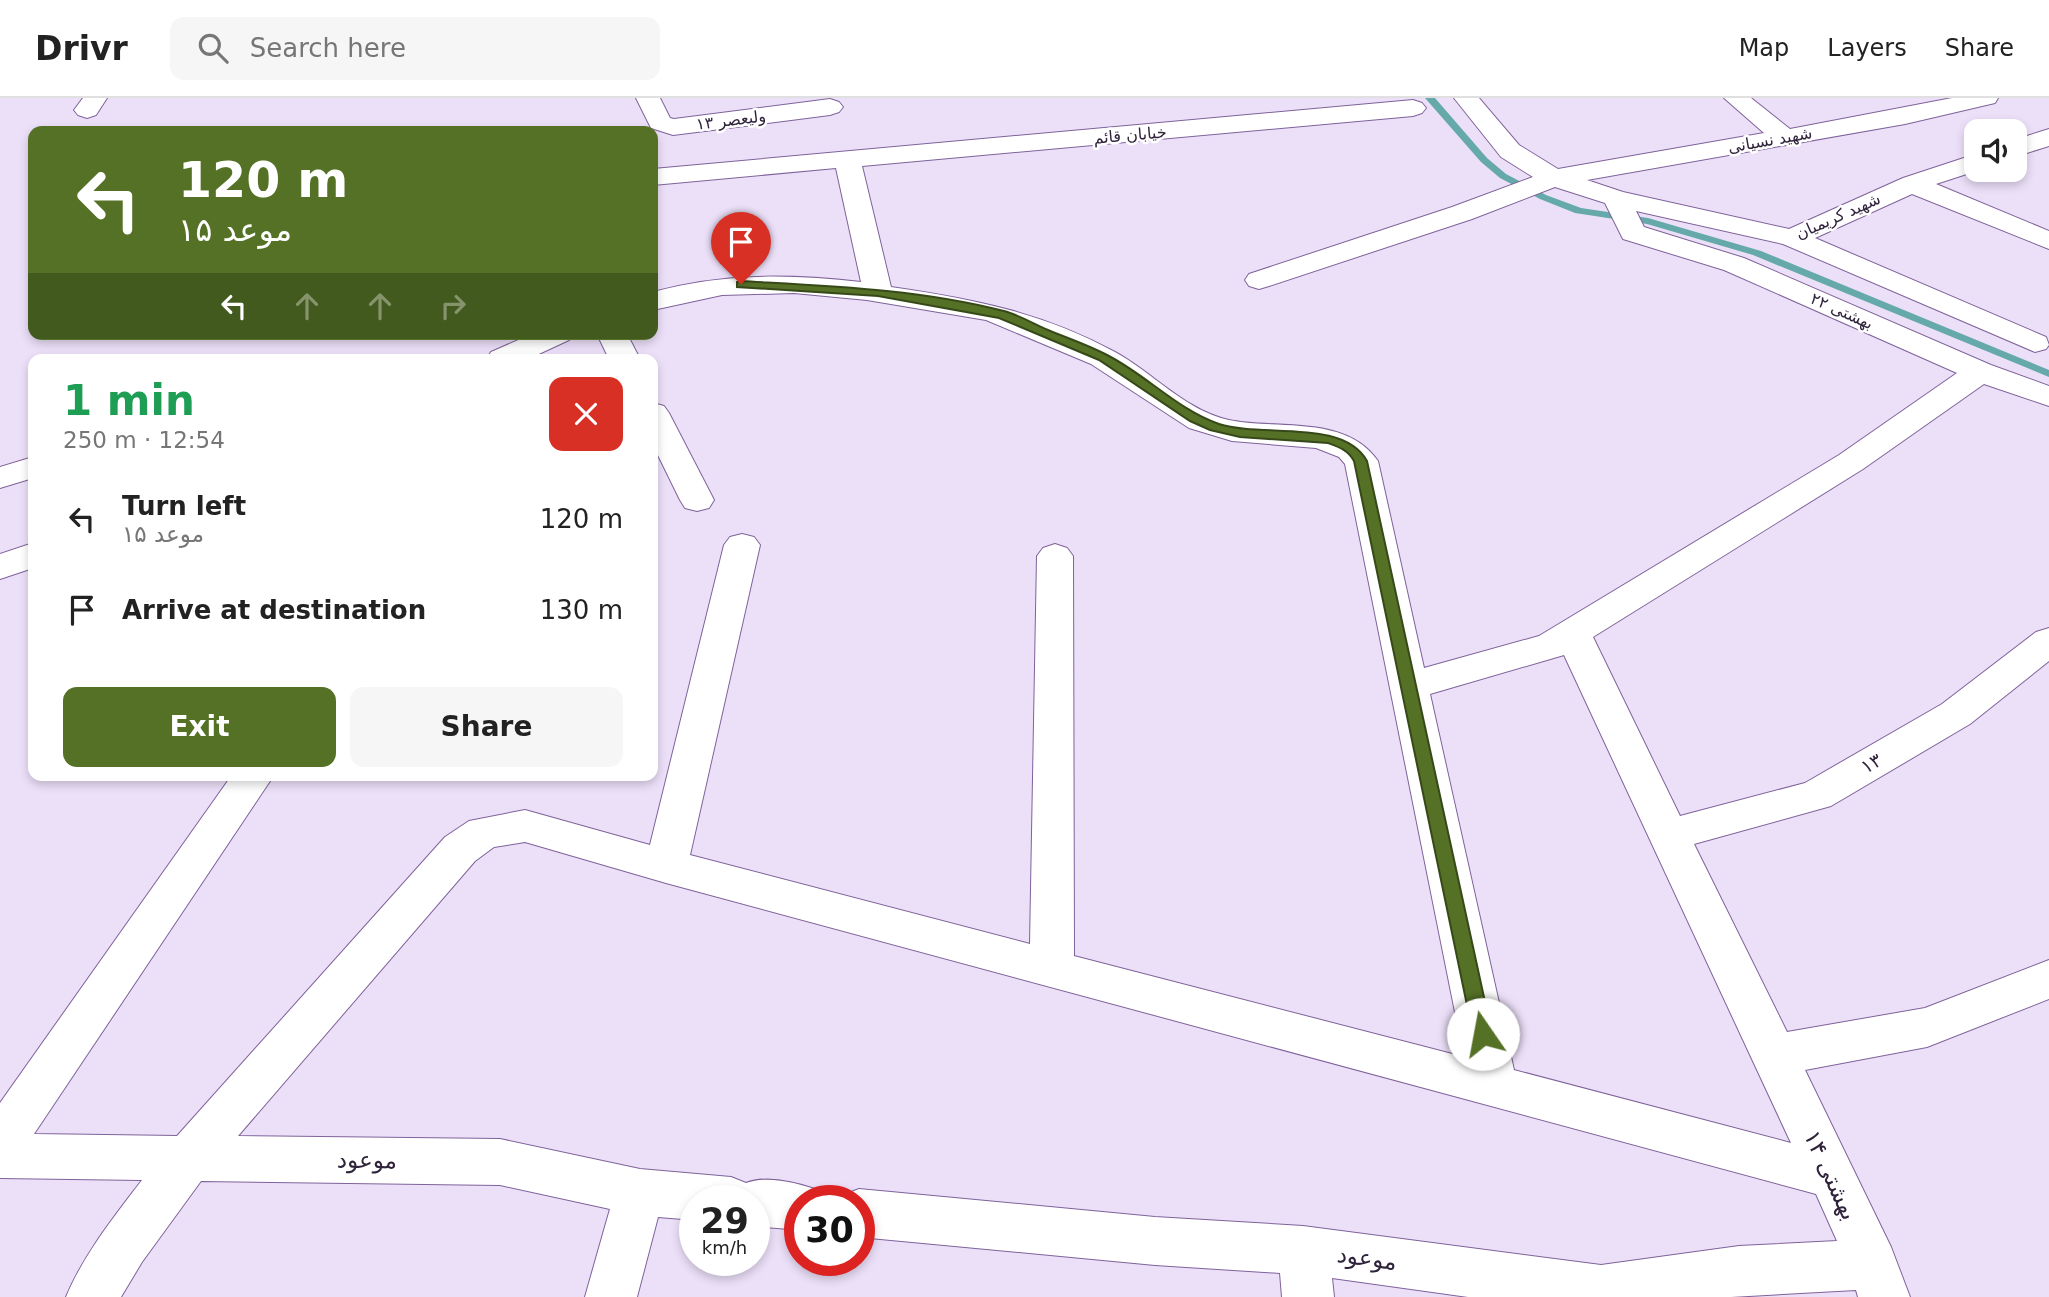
<!DOCTYPE html>
<html lang="en">
<head>
<meta charset="utf-8">
<style>
  :root { --surface:#fff; --page:#f6f6f6; --text:#222; --muted:#767676; --line:#e0e0e0; --accent:#547126 }
  body { margin:0; font-family:"DejaVu Sans",Cairo,sans-serif; background:var(--page); color:var(--text); height:100vh; display:flex; flex-direction:column; font-size:26px; white-space:nowrap }
  * { box-sizing:border-box; margin:0 }
  p { font-size:23px; color:var(--muted) }
  .icon { flex:none; width:38px; height:38px; fill:none; stroke:currentColor; stroke-width:2; stroke-linecap:round; stroke-linejoin:round }
  .map { position:relative; flex:1; overflow:hidden }
  .details { position:absolute; left:28px; top:256px; width:630px; height:427px; display:flex; flex-direction:column; background:var(--surface); border-radius:14px; box-shadow:0 4px 10px #0003 }
  .details>* { flex:none }
  .guide { position:absolute; left:28px; top:28px; width:630px; height:214px; border-radius:14px; box-shadow:0 4px 10px #0003; background:#547126; color:#fff; overflow:hidden }
  .controls { position:absolute; left:1964px; top:21px; display:grid; gap:14px }
  .controls a { display:grid; place-items:center; width:63px; height:63px; border-radius:14px; background:var(--surface); box-shadow:0 4px 10px #0003; font-size:35px }
  .speed { position:absolute; left:679px; top:1087px; display:flex; gap:14px; font-size:35px; font-weight:700; text-align:center }
  .speed>* { display:grid; place-content:center; width:91px; height:91px; border-radius:50%; background:var(--surface); box-shadow:0 4px 10px #0003; line-height:1 }
  .speed small { font-size:18px; font-weight:400 }
  .speed .limit { border:10px solid #d22; background:#fff; color:#111 }
  .pin { position:absolute; display:grid; place-items:center; width:60px; height:60px; color:#fff; margin:-72px -30px; border-radius:50% 50% 50% 0; rotate:-45deg; box-shadow:0 0 7px #0007 }
  .pin .icon { rotate:45deg }
  .me { position:absolute; width:77px; margin:-38px; rotate:348deg; stroke-linejoin:round; filter:drop-shadow(0 0 5px #0008) }
  .turn { display:flex; align-items:center; gap:24px; height:147px; padding:0 35px; font-size:32px }
  .turn .icon { width:91px; height:91px; stroke-width:2.5 }
  .turn b { display:block; font-size:49px; line-height:60px }
  .lanes { display:flex; align-items:center; height:66px; padding:0 35px; background:#0003; justify-content:center; gap:35px; direction:ltr }
  .lanes .off { opacity:.35 }
  .round { display:grid; place-items:center; flex:none; width:74px; height:74px; border-radius:14px; background:var(--page) }
  .overview { display:flex; align-items:center; justify-content:space-between; height:119px; padding:0 35px }
  h1 { font-size:42px; font-weight:800; line-height:52px; color:#1e9e55 }
  .action { display:flex; gap:14px; margin-top:auto; padding:14px 35px }
  .action a { flex:1; height:80px; border-radius:14px; background:var(--accent); color:#fff; font-size:28px; font-weight:800; line-height:80px; text-align:center }
  .action a+a { background:var(--page); color:var(--text) }
  ul { padding:0; list-style:none }
  li { display:flex; align-items:center; gap:21px; height:91px; padding:0 35px }
  li div { flex:1 }
  li b { display:block; font-size:26px }
  li em { font-style:normal }
  header { display:flex; align-items:center; gap:42px; box-sizing:border-box; height:98px; padding:0 35px; background:var(--surface); border-bottom:2px solid var(--line) }
  header strong { font-size:33px }
  nav { display:flex; gap:38px; margin-inline-start:auto; font-size:24px }
  .search { width:490px; height:63px; background:var(--page); display:flex; align-items:center; gap:18px; box-sizing:border-box; padding:0 24px; border-radius:14px; color:var(--muted); font-size:26px }
  .map>svg:first-child { display:block }
  .lines { fill:none; stroke-linecap:round; stroke-linejoin:round }
  .stream { fill:#66a9aa; fill-rule:evenodd }
  .street-casing { stroke:#7f629a; stroke-width:2 }
  .street { fill:#fff; fill-rule:evenodd }
  .route { fill:#547126; stroke:#374919; stroke-width:2 }
  .labels { text-anchor:middle; dominant-baseline:central; stroke-width:5; stroke-linejoin:round; paint-order:stroke }
  .far-street-label { font-size:16px; fill:#2f233b; stroke:#fff }
  .street-label { font-size:19px; fill:#2f233b; stroke:#fff }
  .near-street-label { font-size:23px; fill:#2f233b; stroke:#fff }
</style>
</head>
<body>
<header>
<strong>Drivr</strong>
<div class="search"><svg class="icon" aria-label="search" viewBox="0 0 24 24"><circle cx="10" cy="10" r="6"/><path d="M15 15l6 6"/></svg>Search here</div>
<nav><a>Map</a><a>Layers</a><a>Share</a></nav>
</header>
<div class="map">
<svg width="2049" height="1199" viewBox="0 0 2049 1199">
  <rect width="100%" height="100%" fill="#ece0f9"/>
  <g class="lines">
    <!-- stream -->
    <path class="stream" d="M1425,0H1435L1487,60L1506,76L1546,97L1581,110L1648,120L1761,153L2049,272V279L1753,157L1647,126L1575,115L1540,101L1500,80L1481,64Z"/>
    <defs>
      <g id="street">
        <path d="M83,0H107L96,17L87,20L78,17L74,12Z"/>
        <path d="M636,0H660L670,20L674,21L830,1L839,4L843,9L839,14L830,17L673,37L651,30Z"/>
        <path d="M1454,0H1479L1519,47L1558,71L1764,35L1724,0H1751L1790,31L1952,0H1998L1995,5L1905,26L1587,82L1623,94L1789,131L1903,80L1976,56V72H1979L1936,86L2049,133V151L1912,96L1815,140L2046,239L2049,247L2046,251L2035,254L1783,146L1636,113L1644,129L1744,160L1991,267L2049,288V308L1984,286L1863,371L1593,539L1680,718L1805,685L1942,606L2036,534L2049,530V563L1970,626L1831,708L1694,746L1787,934L1925,910L2049,862V901L1927,949L1805,972L1891,1149L1910,1199H1858L1856,1192L1731,1199H1468L1332,1180L1334,1199H1282L1280,1175L1155,1167L859,1139V1102H839L841,1098L859,1091L1155,1119L1303,1128L1601,1167L1739,1148L1837,1143L1816,1096L666,785L525,744L494,749L475,763L238,1038L500,1041L640,1071L731,1079L746,1085C767,1077 798,1085 818,1092L822,1102H800V1132L754,1128V1102H695V1122L658,1119L637,1199H585L610,1111L500,1087L201,1083L142,1164L121,1199H66C84,1156 114,1119 142,1082L0,1080V1005L232,677H274L34,1036L177,1038L445,739L469,723L525,712L650,747L724,447L730,439L742,436L754,439L760,447L690,757L1030,846L1037,458L1043,450L1055,446L1067,450L1073,458L1074,858L1464,959L1345,366L1339,359L1316,350L1232,343L1189,330L1091,266L986,222L867,202L794,195L722,197L653,212V194C722,175 790,176 861,184L836,70L653,87V71L1413,2L1422,5L1426,10L1422,15L1413,18L862,68L891,189C973,201 1041,214 1115,254C1152,274 1186,313 1229,322C1276,332 1346,316 1378,363L1424,570L1539,538L1839,357L1957,275L1724,172L1623,141L1605,105L1555,89L1472,121L1269,188L1259,191L1249,188L1245,182L1249,176L1452,109L1533,79L1501,59ZM1564,557L1791,1045L1514,972L1430,596Z"/>
        <path d="M2049,31V48L2014,59V42Z"/>
        <path d="M532,236H573L569,242L528,261H487L491,254Z"/>
        <path d="M597,236H627L640,261H609Z"/>
        <path d="M653,305L664,308L669,315L714,402L709,410L697,413L685,410L680,402L653,347Z"/>
        <path d="M33,359V380L0,390V369Z"/>
        <path d="M33,445V470L0,481V456Z"/>
      </g>
    </defs>
    <!-- street casing -->
    <use href="#street" class="street-casing"/>
    <!-- street -->
    <use href="#street" class="street"/>
  </g>
  <!-- route -->
  <path class="route" d="M741,183C829,188 919,191 1004,213C1019,217 1034,226 1048,232C1067,240 1088,247 1107,257C1145,276 1178,312 1219,326C1262,340 1343,320 1367,363L1492,936L1489,941L1483,944L1476,941L1473,936L1354,363C1348,352 1339,349 1328,345L1240,339L1210,332L1190,323L1099,262L999,220L878,198L737,189V184Z"/>
  <g class="labels">
    <!-- far-street labels -->
    <g class="far-street-label">
      <text transform="translate(731 22) rotate(-7)">ولیعصر ۱۳</text>
      <text transform="translate(1130 37) rotate(-5)">خیابان قائم</text>
      <text transform="translate(1770 42) rotate(-10)">شهید نسیانی</text>
      <text transform="translate(1838 118) rotate(-24)">شهید کریمیان</text>
      <text transform="translate(1842 213) rotate(24)">بهشتی ۲۲</text>
    </g>
    <!-- street labels -->
    <g class="street-label">
      <text transform="translate(1871 665) rotate(-30)">۱۳</text>
    </g>
    <!-- near-street labels -->
    <g class="near-street-label">
      <text transform="translate(367 1062) rotate(1)">موعود</text>
      <text transform="translate(1831 1077) rotate(65)">بهشتی ۱۴</text>
      <text transform="translate(1367 1160) rotate(8)">موعود</text>
    </g>
  </g>
</svg>
<div class="controls">
<a><svg class="icon" aria-label="sound" viewBox="0 0 24 24"><path d="M4 9h4l5-4v14l-5-4H4zM17 9q2 3 0 6"/></svg></a>
</div>
<div class="speed"><div>29<small>km/h</small></div><div class="limit">30</div></div>
<div class="pin" style="left:741px;top:186px;background:#d93025"><svg class="icon" aria-label="arrive" viewBox="0 0 24 24"><path d="M6 21V4h12l-3 4 3 4H6"/></svg></div>
<svg class="me" style="left:1483px;top:936px" viewBox="-20 -20 40 40"><circle r="19" fill="#fff"/><path d="M0-13L10 11 0 6-10 11z" fill="#547126"/></svg>
<div class="guide">
<div class="turn"><svg class="icon" aria-label="left" viewBox="0 0 24 24"><path d="M17 20v-9H6M10 6l-5 5 5 5"/></svg><div><b>120 m</b>موعد ۱۵</div></div>
<div class="lanes"><svg class="icon" aria-label="left" viewBox="0 0 24 24"><path d="M17 20v-9H6M10 6l-5 5 5 5"/></svg><svg class="icon off" aria-label="ahead" viewBox="0 0 24 24"><path d="M12 20V5M6 11l6-6 6 6"/></svg><svg class="icon off" aria-label="ahead" viewBox="0 0 24 24"><path d="M12 20V5M6 11l6-6 6 6"/></svg><svg class="icon off" aria-label="right" viewBox="0 0 24 24"><path d="M7 20v-9h11M14 6l5 5-5 5"/></svg></div>
</div>
<section class="details">
<div class="overview"><div><h1>1 min</h1><p>250 m · 12:54</p></div><a class="round" style="background:#d93025;color:#fff"><svg class="icon" aria-label="close" viewBox="0 0 24 24"><path d="M6 6l12 12M18 6L6 18"/></svg></a></div>
<ul>
<li><svg class="icon" aria-label="left" viewBox="0 0 24 24"><path d="M17 20v-9H6M10 6l-5 5 5 5"/></svg><div><b>Turn left</b><p>موعد ۱۵</p></div><em>120 m</em></li>
<li><svg class="icon" aria-label="arrive" viewBox="0 0 24 24"><path d="M6 21V4h12l-3 4 3 4H6"/></svg><div><b>Arrive at destination</b></div><em>130 m</em></li>
</ul>
<div class="action"><a>Exit</a><a>Share</a></div>
</section>
</div>
</body>
</html>
